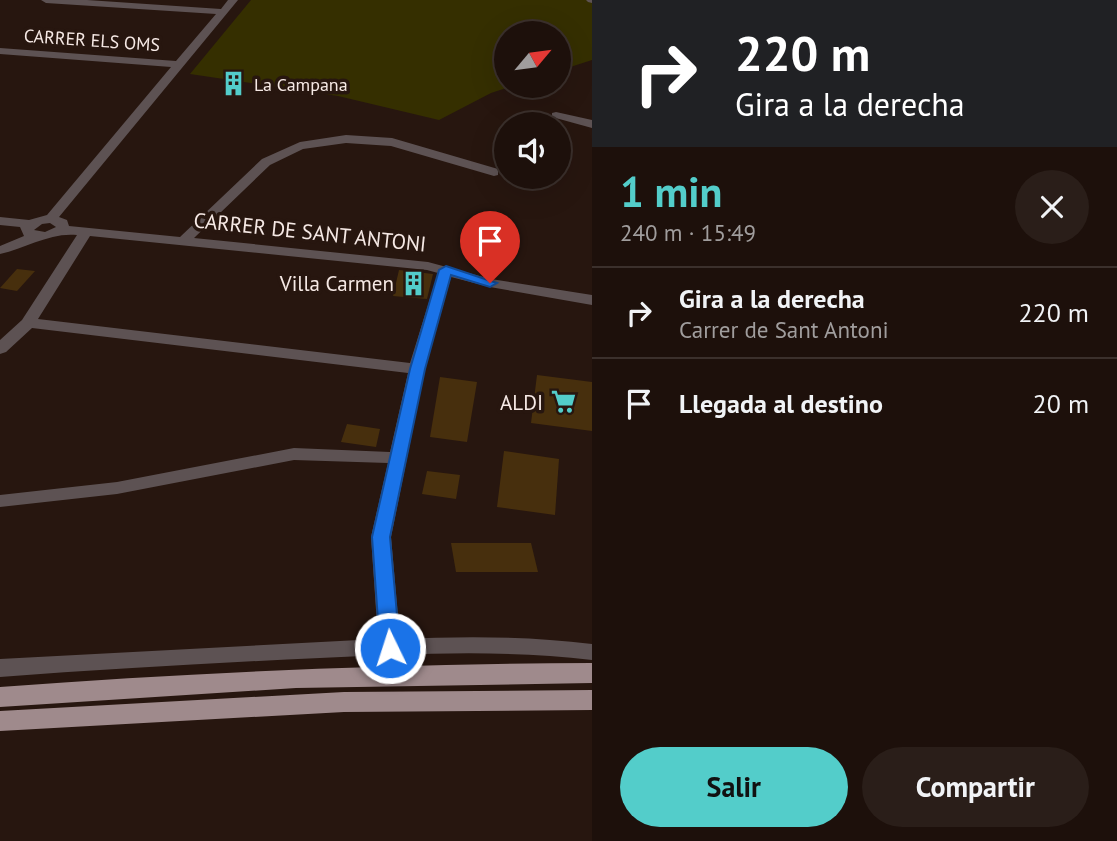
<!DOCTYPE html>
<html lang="es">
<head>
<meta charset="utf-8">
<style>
  :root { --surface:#1d100b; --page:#2a1e19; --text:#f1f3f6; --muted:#a09d9d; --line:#3b302c; --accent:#53cdca }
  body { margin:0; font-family:"PT Sans",sans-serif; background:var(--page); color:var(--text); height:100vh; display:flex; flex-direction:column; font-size:26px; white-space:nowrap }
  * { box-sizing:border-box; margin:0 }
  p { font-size:23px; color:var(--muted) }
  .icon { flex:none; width:38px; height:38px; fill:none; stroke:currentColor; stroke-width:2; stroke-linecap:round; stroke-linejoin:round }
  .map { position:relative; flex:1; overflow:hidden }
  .side { display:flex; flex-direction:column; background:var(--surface); width:525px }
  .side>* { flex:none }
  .hud { background:#202124; color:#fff; overflow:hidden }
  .needle { width:46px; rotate:61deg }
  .controls { position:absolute; left:494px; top:21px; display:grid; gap:14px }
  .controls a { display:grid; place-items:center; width:77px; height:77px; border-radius:50%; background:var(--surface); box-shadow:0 7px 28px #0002,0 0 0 2px var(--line); font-size:35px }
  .pin { position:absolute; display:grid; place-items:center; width:60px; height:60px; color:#fff; margin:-72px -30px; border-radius:50% 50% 50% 0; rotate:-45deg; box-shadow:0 0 7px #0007 }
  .pin .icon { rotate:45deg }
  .me { position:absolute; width:77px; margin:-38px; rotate:356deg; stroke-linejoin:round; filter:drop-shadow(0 0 5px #0008) }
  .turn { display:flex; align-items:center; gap:24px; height:147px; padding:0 28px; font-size:32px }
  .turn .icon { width:91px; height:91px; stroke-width:2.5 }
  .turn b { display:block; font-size:49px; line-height:60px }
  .round { display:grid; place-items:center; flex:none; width:74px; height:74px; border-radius:37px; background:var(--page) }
  .overview { display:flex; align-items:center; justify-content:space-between; height:119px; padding:0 28px }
  h1 { font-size:42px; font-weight:600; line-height:52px; color:var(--accent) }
  .action { display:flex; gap:14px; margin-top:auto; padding:14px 28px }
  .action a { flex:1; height:80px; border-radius:42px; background:var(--accent); color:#111; font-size:28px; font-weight:600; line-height:80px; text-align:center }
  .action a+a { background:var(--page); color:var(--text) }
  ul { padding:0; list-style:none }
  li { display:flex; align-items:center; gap:21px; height:91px; padding:0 28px; border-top:2px solid var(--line) }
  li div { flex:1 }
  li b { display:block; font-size:26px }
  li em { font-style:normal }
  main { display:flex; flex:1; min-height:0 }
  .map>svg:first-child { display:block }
  .green { fill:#352f00 }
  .building { fill:#472f0d }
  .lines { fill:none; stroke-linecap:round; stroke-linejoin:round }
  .minor { fill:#5d5253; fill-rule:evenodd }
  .primary { fill:#9f8a8c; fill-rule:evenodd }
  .route { fill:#1a73e8; stroke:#114b97; stroke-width:2 }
  .labels { text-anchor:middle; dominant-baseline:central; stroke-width:7; stroke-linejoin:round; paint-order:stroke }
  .far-street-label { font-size:18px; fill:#f6e9e5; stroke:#27160f }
  .far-poi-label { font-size:18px; fill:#f6e9e5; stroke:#27160f; text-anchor:start }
  .street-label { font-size:21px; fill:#f6e9e5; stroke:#27160f }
  .poi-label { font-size:21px; fill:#f6e9e5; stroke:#27160f; text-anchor:end }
</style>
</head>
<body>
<main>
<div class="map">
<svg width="592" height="841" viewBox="0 0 592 841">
  <rect width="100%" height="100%" fill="#27160f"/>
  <!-- green -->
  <path class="green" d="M251,0H592V60L558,71V33H506V86H512L491,93L439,120L338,96L190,74Z"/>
  <!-- building -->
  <g class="building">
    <path d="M17,269L35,271L17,291L0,288Z"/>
    <path d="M399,270L433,274L427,299L393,296Z"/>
    <path d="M537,375L592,382V431L531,423Z"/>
    <path d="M440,377L477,382L467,442L430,437Z"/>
    <path d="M347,424L380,429L376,447L341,442Z"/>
    <path d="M504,451L559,459L555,515L497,507Z"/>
    <path d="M427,471L460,475L456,499L422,494Z"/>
    <path d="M451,543H531L538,572H456Z"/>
  </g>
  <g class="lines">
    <!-- minor -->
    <g class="minor">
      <path d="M41,0H87L221,9L228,0H238L59,217L67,220L69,226L180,237L262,159L300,142L346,135L392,138L498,169V175L494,176L391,146L346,143L303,149L270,165L194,238L428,262L491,279L592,295V305L490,287L451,277L425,369L391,537L400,639C464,636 528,636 592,644V660C501,649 411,654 320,658C213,663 107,669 0,677V659L378,639L371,537L388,463L294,460L117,494L0,507V495L117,482L294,448L390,452L408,373L32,328L6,352L0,354V340L22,320L77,235C51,232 26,248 0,254V246L24,236L20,227L0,225V217L29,220L47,215L171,67L0,54V48L176,61L216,14L46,3ZM50,223L56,227L45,232L34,230L42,224ZM90,236L427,270L438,273L410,363L38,319Z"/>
      <path d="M586,0H592V3L588,2Z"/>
      <path d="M556,112L592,120V128L552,117V113Z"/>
    </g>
    <!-- primary -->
    <g class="primary">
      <path d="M592,663V683L296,688L0,707V687C197,672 394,664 592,663Z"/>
      <path d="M592,690V710L344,712L0,731V711L344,692Z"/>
    </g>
  </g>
  <!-- route -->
  <path class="route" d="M446,266L497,283L490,287L451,275L425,369L390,537L400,648L397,653L390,655L383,653L380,648L372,537L410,369L439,270Z"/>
  <!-- icons -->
  <defs>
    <symbol id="building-bare" viewBox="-9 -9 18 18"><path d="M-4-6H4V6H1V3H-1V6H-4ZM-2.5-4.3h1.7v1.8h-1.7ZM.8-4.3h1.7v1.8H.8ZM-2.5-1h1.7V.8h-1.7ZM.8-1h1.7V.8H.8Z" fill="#53cdca" stroke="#27160f" stroke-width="2.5" paint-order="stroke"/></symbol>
    <symbol id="supermarket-bare" viewBox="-9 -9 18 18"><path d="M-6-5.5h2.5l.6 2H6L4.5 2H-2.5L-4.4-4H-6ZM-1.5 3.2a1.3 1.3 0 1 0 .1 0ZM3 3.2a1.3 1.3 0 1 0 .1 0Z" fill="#53cdca" stroke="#27160f" stroke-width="2.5" paint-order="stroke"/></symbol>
  </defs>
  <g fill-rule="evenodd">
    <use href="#building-bare" x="216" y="66" width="35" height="35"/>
    <use href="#building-bare" x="396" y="266" width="35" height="35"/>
    <use href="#supermarket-bare" x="546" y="384" width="35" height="35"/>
  </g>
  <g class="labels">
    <!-- far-street labels -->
    <g class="far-street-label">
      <text transform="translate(92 40) rotate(4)">CARRER ELS OMS</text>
    </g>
    <!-- far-poi labels -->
    <g class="far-poi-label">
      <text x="254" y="84">La Campana</text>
    </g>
    <!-- street labels -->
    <g class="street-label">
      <text transform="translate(310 232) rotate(6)">CARRER DE SANT ANTONI</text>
    </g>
    <!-- poi labels -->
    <g class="poi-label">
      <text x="394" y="283">Villa Carmen</text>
      <text x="543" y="402">ALDI</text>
    </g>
  </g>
</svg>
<div class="controls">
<a><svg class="needle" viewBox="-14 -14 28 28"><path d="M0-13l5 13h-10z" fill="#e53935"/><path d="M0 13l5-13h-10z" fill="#a09d9d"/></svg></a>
<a><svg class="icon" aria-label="sound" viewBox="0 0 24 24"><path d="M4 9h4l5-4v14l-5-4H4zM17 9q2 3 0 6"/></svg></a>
</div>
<div class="pin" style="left:490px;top:283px;background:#d93025"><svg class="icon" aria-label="arrive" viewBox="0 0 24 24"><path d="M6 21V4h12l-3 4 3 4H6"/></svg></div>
<svg class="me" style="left:390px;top:648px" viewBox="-20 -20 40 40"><circle r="17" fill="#1a73e8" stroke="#fff" stroke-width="3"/><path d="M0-11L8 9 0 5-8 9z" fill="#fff"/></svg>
</div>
<section class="side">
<div class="hud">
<div class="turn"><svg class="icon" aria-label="right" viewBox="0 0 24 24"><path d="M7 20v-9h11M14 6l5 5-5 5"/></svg><div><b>220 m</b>Gira a la derecha</div></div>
</div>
<div class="overview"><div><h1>1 min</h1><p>240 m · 15:49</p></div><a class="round"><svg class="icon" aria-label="close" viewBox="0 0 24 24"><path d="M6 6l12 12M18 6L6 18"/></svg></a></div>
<ul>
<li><svg class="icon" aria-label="right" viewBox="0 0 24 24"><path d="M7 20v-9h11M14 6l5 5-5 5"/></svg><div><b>Gira a la derecha</b><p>Carrer de Sant Antoni</p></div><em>220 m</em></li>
<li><svg class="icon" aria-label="arrive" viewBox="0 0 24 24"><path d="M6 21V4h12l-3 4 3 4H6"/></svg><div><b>Llegada al destino</b></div><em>20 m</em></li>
</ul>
<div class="action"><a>Salir</a><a>Compartir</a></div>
</section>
</main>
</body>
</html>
